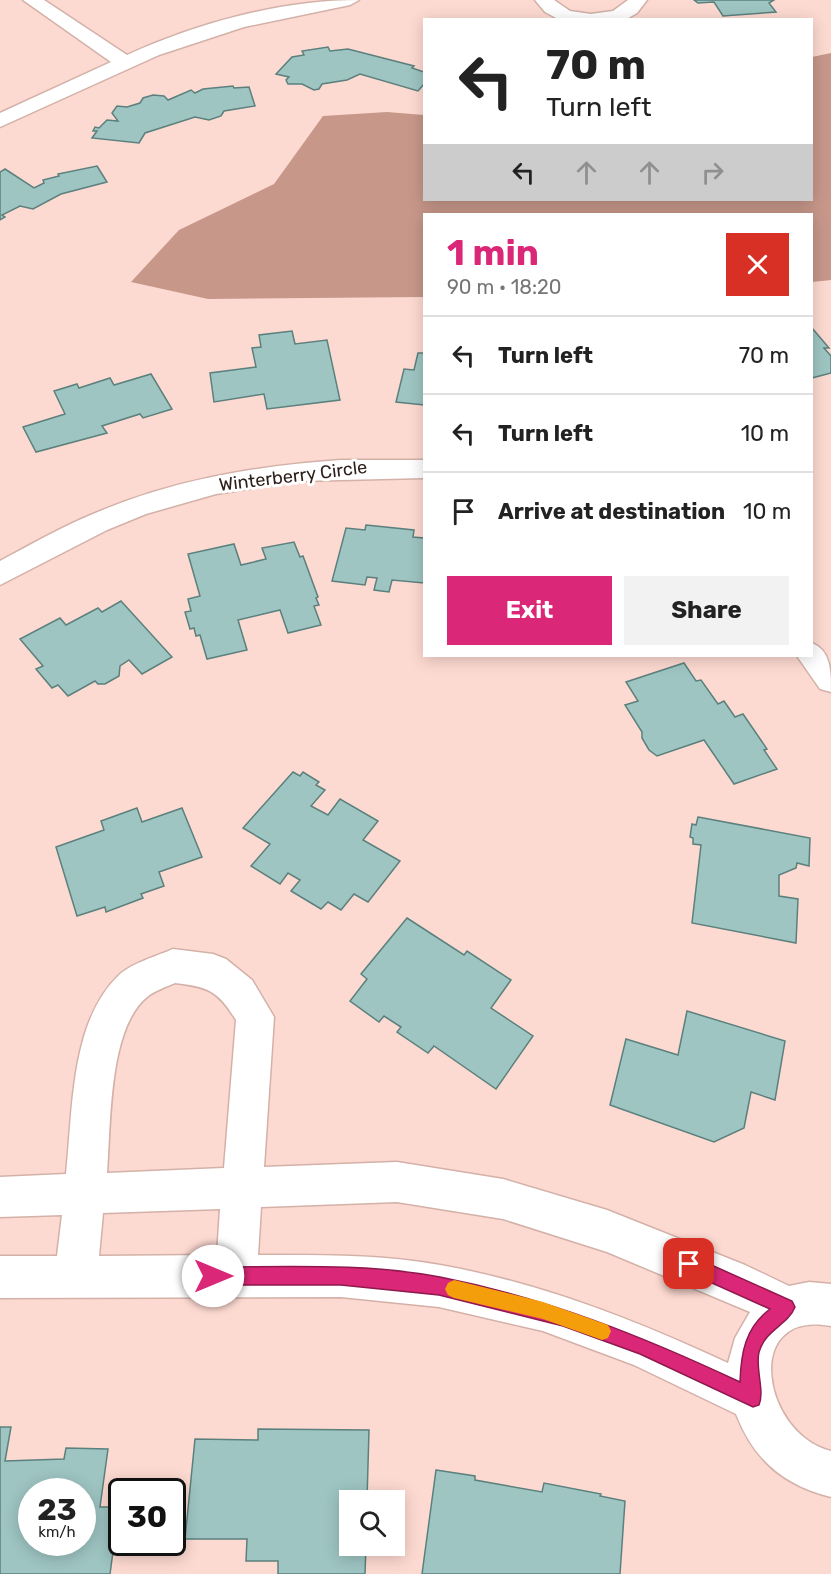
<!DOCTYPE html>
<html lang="en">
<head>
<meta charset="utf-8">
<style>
  :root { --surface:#fff; --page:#f2f2f2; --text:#222; --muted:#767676; --line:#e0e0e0; --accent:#db2777 }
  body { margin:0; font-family:Rubik,sans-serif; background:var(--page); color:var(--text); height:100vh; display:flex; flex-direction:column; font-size:22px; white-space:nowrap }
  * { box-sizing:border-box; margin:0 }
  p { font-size:20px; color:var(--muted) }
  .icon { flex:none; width:33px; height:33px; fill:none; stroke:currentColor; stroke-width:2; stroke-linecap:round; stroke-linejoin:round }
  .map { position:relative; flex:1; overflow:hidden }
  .drawer { position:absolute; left:423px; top:213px; width:390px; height:444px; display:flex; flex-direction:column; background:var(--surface); border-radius:0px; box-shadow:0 3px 15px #0003 }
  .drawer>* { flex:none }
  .hud { position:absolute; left:423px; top:18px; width:390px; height:183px; border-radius:0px; box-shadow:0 3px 15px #0003; background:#fff; color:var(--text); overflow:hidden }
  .tools { position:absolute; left:339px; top:1490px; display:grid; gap:12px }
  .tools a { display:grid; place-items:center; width:66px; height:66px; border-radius:0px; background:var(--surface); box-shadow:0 3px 15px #0003; font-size:30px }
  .speed { position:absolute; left:18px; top:1478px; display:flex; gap:12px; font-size:30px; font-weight:700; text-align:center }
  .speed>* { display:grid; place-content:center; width:78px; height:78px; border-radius:50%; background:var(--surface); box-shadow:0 3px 15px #0003; line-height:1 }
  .speed small { font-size:15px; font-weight:400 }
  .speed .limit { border:3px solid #111; border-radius:9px; background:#fff; color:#111 }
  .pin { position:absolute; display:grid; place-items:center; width:51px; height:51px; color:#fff; margin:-26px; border-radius:12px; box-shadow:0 3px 9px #0006 }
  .me { position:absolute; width:66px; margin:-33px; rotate:90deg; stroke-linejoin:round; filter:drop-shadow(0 0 4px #0008) }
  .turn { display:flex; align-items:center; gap:21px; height:126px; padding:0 24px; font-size:27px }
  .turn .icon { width:78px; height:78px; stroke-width:2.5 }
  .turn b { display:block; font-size:42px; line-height:51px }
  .lanes { display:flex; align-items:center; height:57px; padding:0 24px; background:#0003; justify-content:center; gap:30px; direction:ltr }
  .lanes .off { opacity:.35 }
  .round { display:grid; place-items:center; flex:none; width:63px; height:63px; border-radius:0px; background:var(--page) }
  .overview { display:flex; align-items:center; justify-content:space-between; height:102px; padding:0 24px }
  h1 { font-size:36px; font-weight:700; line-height:45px; color:var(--accent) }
  .cta { display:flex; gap:12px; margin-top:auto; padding:12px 24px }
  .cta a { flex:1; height:69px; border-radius:0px; background:var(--accent); color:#fff; font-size:24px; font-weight:700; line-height:69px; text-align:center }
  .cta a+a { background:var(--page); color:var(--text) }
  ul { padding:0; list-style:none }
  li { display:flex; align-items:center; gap:18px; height:78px; padding:0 24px; border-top:2px solid var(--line) }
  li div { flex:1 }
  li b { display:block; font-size:22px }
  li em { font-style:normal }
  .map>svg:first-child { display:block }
  .forest { fill:#c7978a }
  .building { fill:#9ec5c2; stroke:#5b807d; stroke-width:1.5; fill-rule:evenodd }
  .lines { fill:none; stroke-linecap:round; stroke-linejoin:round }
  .street-casing { stroke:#d3b1a8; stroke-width:3 }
  .street { fill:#fff; fill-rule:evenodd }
  .route { fill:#db2777; stroke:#8e194d; stroke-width:1.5 }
  .slow { fill:#f59e0b }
  .labels { text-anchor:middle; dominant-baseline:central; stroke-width:6; stroke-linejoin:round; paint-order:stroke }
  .street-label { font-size:18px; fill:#2d201c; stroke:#fff }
</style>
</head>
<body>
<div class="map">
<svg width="831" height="1574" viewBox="0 0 831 1574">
  <rect width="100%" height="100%" fill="#fddad1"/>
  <!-- forest -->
  <path class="forest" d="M831,53V280L812,282V214H424V297L208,299L131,282L179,230L274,184L323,116L387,112L424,115V200H812V57Z"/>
  <!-- building -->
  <g class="building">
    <path d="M694,0H774L769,3L776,12L723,16L714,2L698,3Z"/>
    <path d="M328,47L330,51L348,49L414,66L412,68L424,72V84L418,91L360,74L347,80L322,84L319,89L314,90L302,84H288L286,80L289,77L276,74L292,57L304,55L302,51Z"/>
    <path d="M233,86L234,88L249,87L255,106L224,111L221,116L209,120L195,117L145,133L139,143L92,138L97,131H93L95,127L99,128L107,120L118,121L112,113L117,106L127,107L140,103L143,98L153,95L164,96L168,100L191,90L195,93L203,89Z"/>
    <path d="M97,166L107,182L61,194L33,209L20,206L2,215L5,217L0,220V172L5,169L34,188L44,183L43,180L59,176L58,174Z"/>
    <path d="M812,328L829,348H824L831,356V373L812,378Z"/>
    <path d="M292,331L295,344L327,340L340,400L267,409L264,394L214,402L210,373L256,367L252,348L261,347L259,335Z"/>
    <path d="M418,353H424V405L396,402L404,369L414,370Z"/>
    <path d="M151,374L172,409L143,418L140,414L102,426L107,433L36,452L23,427L65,414L54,391L77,384L79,388L110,378L114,385Z"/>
    <path d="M366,525L414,530L413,537L424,538V583L392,580L389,592L374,590L377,578L367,577L365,585L332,581L346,528L365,530Z"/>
    <path d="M294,542L300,557L303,556L318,597L316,598L319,605L314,606L321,625L288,633L280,610L238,620L247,650L207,659L200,635L196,636L194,628L190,629L185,612L191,611L188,599L200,596L188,554L234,544L241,565L266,559L262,548Z"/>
    <path d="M121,601L172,657L142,674L129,660L120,666L119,676L105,684H98L95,681L68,696L58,685L52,688L36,669L43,666L20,639L60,618L66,625L98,608L102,612Z"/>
    <path d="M684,663L696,681L701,680L718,704L724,701L735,717L743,714L767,749L764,750L777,769L734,784L704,740L657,756L649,750L642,738V732L625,705L638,701L626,682Z"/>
    <path d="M293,772L300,776L303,772L319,782L316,785L325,790L311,806L328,815L340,799L378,821L363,840L400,861L368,902L354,894L341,910L328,902L321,909L291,891L300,880L288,873L280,884L251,866L270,844L243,828Z"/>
    <path d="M137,808L142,822L182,808L202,857L159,872L164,886L141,894L143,898L106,912L105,907L77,916L56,847L104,830L101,821Z"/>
    <path d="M698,817L810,838L809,866L797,863L796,868L779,875V896L798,899L796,943L692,923L701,845L693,844V838L690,837L692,824L696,825Z"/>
    <path d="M407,918L464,955L467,951L511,980L491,1008L533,1036L496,1089L434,1046L428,1053L397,1032L401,1027L384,1016L379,1022L350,1001L367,979L361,974Z"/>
    <path d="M687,1011L785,1041L775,1100L751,1092L744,1128L714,1142L610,1105L626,1039L678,1055Z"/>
    <path d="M0,1427H11L5,1461L64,1459L66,1448L108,1449L100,1507H119L110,1574H0ZM32,1491H82V1542H32Z"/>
    <path d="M258,1429L369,1430L367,1500H350V1545H366L365,1574H278V1561H246L247,1539H185L195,1439L258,1440Z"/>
    <path d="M436,1470L475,1476V1480L542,1492L544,1483L601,1494L600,1496L625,1501L620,1574H422Z"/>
  </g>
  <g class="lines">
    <defs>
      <g id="street">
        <path d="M23,0H44L127,55C197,23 281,0 359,0L350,5L244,27L159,55L0,127V113L111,62Z"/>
        <path d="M535,0H554L570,11L591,14L613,11L628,0H647L637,13L625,20H560L545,12Z"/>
        <path d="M341,460H424V478L299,481L216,494L146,514L107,530L0,585V561C28,546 56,530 86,517C167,481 253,466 341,460Z"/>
        <path d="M812,643C831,651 831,671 831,692L820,689L797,656H812Z"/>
        <path d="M173,949L213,954L226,959L252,980L274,1017L264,1167L397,1162L503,1179L607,1210L745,1265L789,1286L809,1282L831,1284V1326C741,1309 762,1434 831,1451V1497C783,1485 754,1460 736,1414L634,1365L543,1331L439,1307L341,1297L0,1298V1256H57L62,1215L0,1217V1177L66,1174C73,1110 70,1022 119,975C132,963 157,956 173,949ZM175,983C209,987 218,991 236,1020L224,1168L107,1173C111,1124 108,1029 147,997C154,991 166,987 175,983ZM397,1202L503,1219L607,1252L750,1312L735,1338L728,1363C635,1320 541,1283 440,1265C380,1254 319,1255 258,1255L261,1207ZM220,1209L217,1255L99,1256L103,1213Z"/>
      </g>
    </defs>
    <!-- street casing -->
    <use href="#street" class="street-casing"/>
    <!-- street -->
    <use href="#street" class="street"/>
  </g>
  <!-- route -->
  <path class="route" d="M689,1255L792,1301L795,1307C788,1325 766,1329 759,1352C755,1368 765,1391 759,1405L753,1407L640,1354L563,1326L439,1295L341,1285H213L207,1282L204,1276L207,1270L213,1267C288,1267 366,1263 440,1277C547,1298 642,1336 740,1382C741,1353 745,1328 770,1309L683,1270L681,1264L683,1258Z"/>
  <!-- slow -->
  <path class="slow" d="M454,1280L543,1302L608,1325L611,1331L608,1338L602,1340L543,1319L454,1298L448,1295L445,1289L448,1283Z"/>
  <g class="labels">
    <!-- street labels -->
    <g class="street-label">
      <text transform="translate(293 476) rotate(-7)">Winterberry Circle</text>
    </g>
  </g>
</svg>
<div class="tools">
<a><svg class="icon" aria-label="search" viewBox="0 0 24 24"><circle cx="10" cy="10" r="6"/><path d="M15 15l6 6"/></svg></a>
</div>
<div class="speed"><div>23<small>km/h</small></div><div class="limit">30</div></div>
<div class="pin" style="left:689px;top:1264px;background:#d93025"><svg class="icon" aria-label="arrive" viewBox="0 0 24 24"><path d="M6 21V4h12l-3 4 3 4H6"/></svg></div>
<svg class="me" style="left:213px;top:1276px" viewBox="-20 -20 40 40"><circle r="19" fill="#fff"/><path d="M0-13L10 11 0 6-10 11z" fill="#db2777"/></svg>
<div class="hud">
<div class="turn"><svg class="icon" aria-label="left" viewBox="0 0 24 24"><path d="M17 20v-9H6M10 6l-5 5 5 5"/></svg><div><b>70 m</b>Turn left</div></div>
<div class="lanes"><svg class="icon" aria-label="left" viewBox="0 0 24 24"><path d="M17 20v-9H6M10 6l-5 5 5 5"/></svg><svg class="icon off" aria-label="ahead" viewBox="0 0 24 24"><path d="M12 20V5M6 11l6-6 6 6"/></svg><svg class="icon off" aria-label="ahead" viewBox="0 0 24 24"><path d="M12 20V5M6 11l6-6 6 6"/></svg><svg class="icon off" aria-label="right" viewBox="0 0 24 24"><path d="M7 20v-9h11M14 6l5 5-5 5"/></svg></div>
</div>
<section class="drawer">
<div class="overview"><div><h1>1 min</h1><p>90 m · 18:20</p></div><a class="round" style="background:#d93025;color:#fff"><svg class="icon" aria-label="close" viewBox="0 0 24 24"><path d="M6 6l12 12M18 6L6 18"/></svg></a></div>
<ul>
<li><svg class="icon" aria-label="left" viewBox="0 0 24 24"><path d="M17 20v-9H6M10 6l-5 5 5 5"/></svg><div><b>Turn left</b></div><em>70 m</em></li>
<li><svg class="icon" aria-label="left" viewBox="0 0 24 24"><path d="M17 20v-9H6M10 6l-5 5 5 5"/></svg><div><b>Turn left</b></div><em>10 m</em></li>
<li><svg class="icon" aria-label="arrive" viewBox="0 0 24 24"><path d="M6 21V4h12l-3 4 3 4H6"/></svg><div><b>Arrive at destination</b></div><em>10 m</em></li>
</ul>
<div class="cta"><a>Exit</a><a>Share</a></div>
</section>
</div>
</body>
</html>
